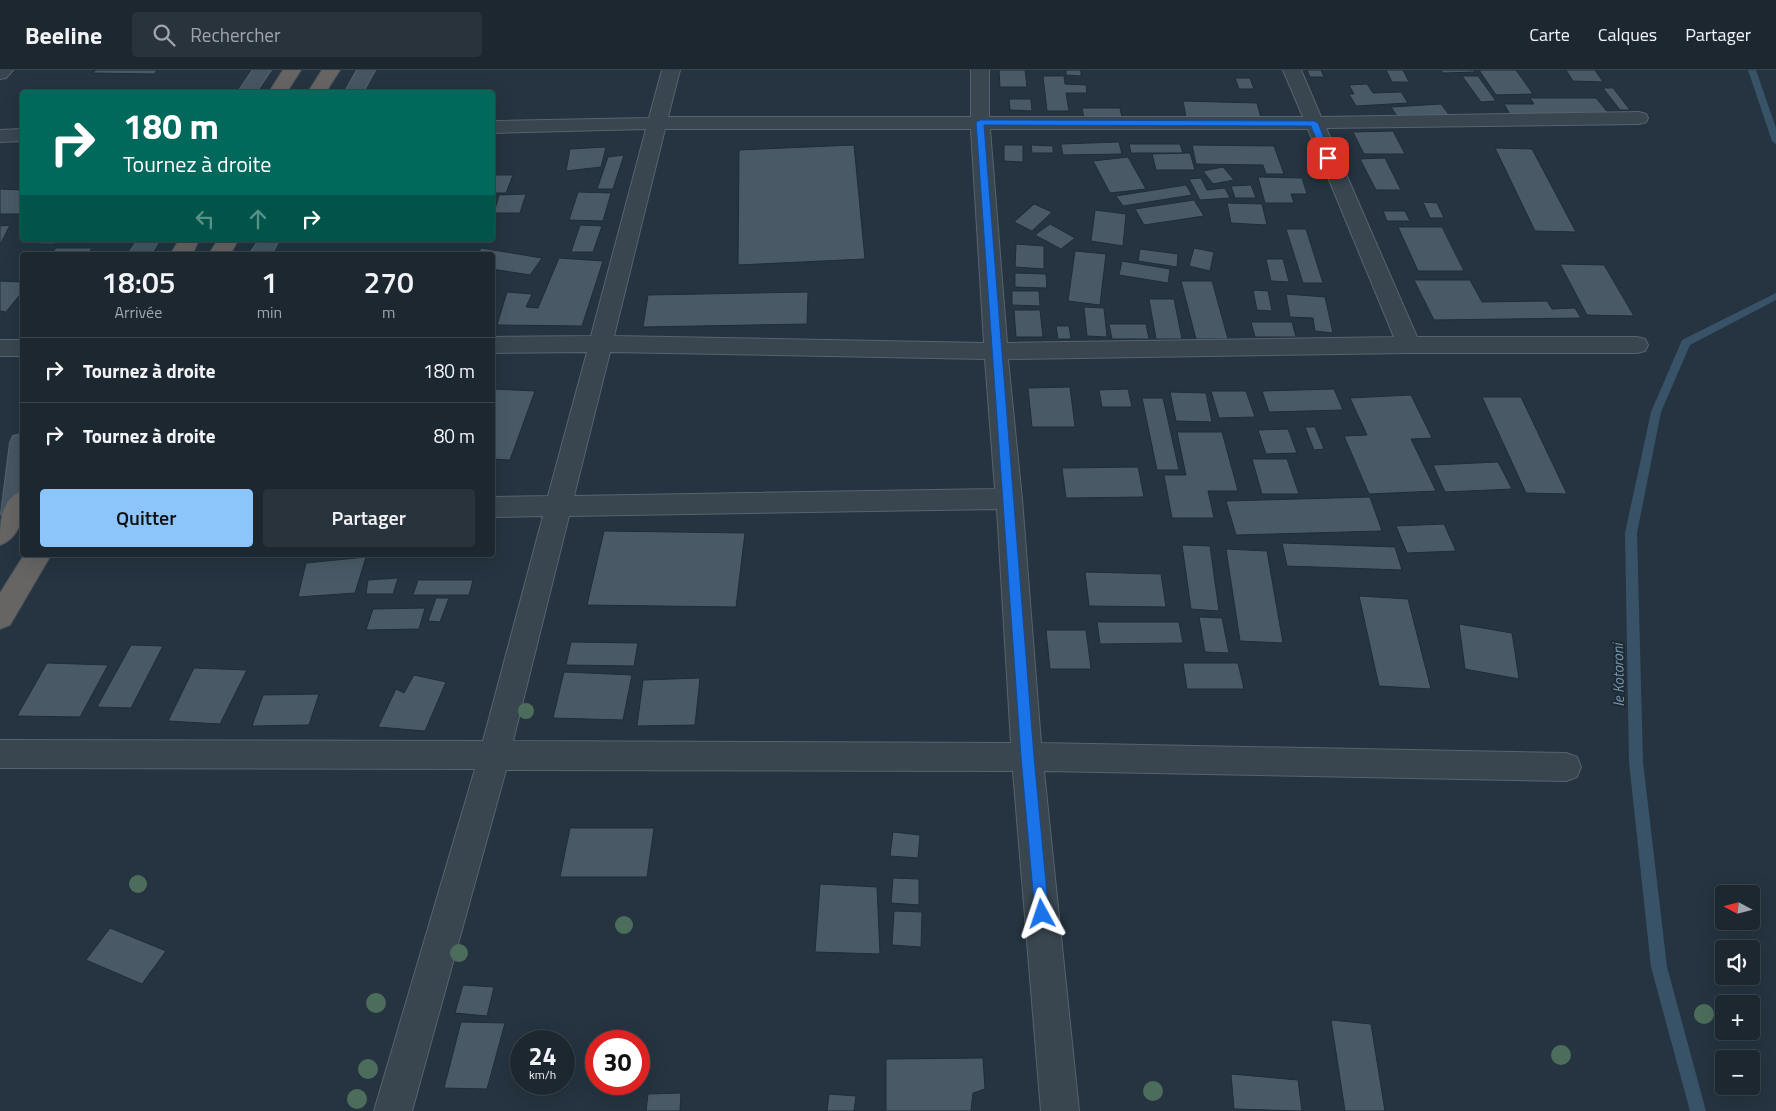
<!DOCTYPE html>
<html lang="fr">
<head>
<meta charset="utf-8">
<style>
  :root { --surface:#1c2730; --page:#29333c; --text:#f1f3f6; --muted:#a0a5ab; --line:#3a444c; --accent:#8bc5fa }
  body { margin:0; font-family:"Titillium Web",sans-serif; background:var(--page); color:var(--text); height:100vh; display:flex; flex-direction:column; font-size:19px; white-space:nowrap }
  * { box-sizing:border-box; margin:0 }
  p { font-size:16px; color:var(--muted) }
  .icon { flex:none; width:28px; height:28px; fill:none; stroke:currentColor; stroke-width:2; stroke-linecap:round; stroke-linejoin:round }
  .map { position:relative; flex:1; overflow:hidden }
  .drawer { position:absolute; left:20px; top:182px; width:475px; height:305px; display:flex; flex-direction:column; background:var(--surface); border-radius:5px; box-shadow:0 5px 20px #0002,0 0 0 1px var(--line) }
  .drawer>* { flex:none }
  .top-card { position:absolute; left:20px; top:20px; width:475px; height:152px; border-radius:5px; box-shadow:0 5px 20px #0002,0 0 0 1px var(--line); background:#00695c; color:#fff; overflow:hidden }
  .needle { width:32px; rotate:277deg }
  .tools { position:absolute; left:1715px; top:815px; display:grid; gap:10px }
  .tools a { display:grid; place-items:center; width:45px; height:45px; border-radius:5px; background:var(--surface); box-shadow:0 5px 20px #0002,0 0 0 1px var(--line); font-size:25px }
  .speed { position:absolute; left:510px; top:960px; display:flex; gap:10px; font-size:25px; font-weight:700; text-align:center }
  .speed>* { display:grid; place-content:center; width:65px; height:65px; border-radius:50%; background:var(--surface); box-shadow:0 5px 20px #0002,0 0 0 1px var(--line); line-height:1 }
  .speed small { font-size:12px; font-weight:400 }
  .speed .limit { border:8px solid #d22; background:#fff; color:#111 }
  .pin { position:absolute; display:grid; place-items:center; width:42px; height:42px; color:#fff; margin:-21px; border-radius:10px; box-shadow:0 2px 8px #0006 }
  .me { position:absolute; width:55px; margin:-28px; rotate:355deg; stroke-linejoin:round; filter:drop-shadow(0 0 4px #0008) }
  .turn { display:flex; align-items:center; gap:18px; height:105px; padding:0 20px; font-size:22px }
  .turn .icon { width:65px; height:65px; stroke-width:2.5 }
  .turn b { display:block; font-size:35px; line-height:42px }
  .lanes { display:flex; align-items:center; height:48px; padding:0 20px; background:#0003; justify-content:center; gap:25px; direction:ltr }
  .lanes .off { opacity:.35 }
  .eta { display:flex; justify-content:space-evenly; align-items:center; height:85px; text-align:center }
  .eta b { font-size:30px; font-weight:600; line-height:35px }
  .cta { display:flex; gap:10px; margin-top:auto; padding:10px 20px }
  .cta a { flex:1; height:58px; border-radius:5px; background:var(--accent); color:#111; font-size:20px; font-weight:600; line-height:58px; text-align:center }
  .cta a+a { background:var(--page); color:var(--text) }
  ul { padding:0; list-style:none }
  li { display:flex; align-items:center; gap:15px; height:65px; padding:0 20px; border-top:1px solid var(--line) }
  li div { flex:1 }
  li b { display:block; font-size:19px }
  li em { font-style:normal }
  header { display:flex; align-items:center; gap:30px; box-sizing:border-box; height:70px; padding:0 25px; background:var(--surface); border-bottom:1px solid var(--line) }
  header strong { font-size:24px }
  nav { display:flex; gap:28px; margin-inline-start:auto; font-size:18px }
  .search { width:350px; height:45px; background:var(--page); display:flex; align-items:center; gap:12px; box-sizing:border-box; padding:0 18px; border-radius:5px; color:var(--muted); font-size:19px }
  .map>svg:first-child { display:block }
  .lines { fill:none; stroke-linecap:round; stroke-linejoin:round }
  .stream { fill:#385368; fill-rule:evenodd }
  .building { fill:#495a66; stroke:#202d37 }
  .minor-casing { stroke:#57636e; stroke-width:2 }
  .secondary-casing { stroke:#57636e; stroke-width:2 }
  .trunk-casing { stroke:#44505b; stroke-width:2 }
  .minor { fill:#394650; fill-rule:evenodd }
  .secondary { fill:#475563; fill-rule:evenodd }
  .trunk { fill:#666563; fill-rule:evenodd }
  .tree { fill:#4c6d5b }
  .route { fill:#1a73e8; stroke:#114b97 }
  .labels { text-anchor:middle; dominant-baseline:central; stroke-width:4; stroke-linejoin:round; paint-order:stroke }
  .water-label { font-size:15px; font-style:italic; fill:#7596ae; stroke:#1e2b35 }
</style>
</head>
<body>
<header>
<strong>Beeline</strong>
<div class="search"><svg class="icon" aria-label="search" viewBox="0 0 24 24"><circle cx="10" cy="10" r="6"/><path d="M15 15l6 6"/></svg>Rechercher</div>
<nav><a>Carte</a><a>Calques</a><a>Partager</a></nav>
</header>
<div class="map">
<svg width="1776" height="1041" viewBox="0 0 1776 1041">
  <rect width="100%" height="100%" fill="#253440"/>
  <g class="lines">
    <!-- stream -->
    <g class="stream">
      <path d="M1748,0H1756L1776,58V74L1772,71Z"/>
      <path d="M1776,223V230L1690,275L1661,342L1637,463L1643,692L1667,897L1706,1041H1690L1651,897L1629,692L1625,463L1651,342L1682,270Z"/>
    </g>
  </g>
  <!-- building -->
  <g class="building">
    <path d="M96,0H157L154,4L93,3Z"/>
    <path d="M999,0H1025L1027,17H1000Z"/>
    <path d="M1066,0H1081V6L1066,5Z"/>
    <path d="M1307,0H1321L1324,7H1310Z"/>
    <path d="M1386,0H1403L1409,12H1392Z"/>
    <path d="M1441,0H1474L1475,2L1443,3Z"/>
    <path d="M1479,0H1516L1533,24L1496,25Z"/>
    <path d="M1566,0H1595L1603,12L1573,11Z"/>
    <path d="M1043,6H1064L1065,14L1086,15L1087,23H1066L1069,41H1047Z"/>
    <path d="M1462,6H1478L1496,31L1481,32Z"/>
    <path d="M1235,8H1250L1254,19H1239Z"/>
    <path d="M1367,14L1373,23L1401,22L1408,33L1356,36L1349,24H1354L1349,15Z"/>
    <path d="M1603,18H1613L1630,40H1620Z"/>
    <path d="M1530,28H1596L1610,45L1511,46L1504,34H1534Z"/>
    <path d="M1009,29H1031L1032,41L1010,40Z"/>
    <path d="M1183,31L1257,33L1261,48L1186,47Z"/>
    <path d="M1441,34L1450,46L1399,49L1391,37Z"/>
    <path d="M1082,38H1120L1122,48H1084Z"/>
    <path d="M1393,61L1405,84H1364L1353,62Z"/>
    <path d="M1119,72L1122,84L1063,85L1061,74Z"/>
    <path d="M1129,74H1180L1183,83H1131Z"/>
    <path d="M854,75L865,189L738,195L739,80Z"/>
    <path d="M1004,75H1023V92L1004,91Z"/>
    <path d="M1031,75L1053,76V83H1032Z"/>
    <path d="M1192,75L1274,76L1284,104H1266L1263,95L1196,94Z"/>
    <path d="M606,77L601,97L566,101L570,79Z"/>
    <path d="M1495,78L1532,79L1576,162L1535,161Z"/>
    <path d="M1190,83L1195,100H1156L1152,84Z"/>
    <path d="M624,85L613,119H597L608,87Z"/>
    <path d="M1128,87L1146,119L1110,123L1093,91Z"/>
    <path d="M1385,88L1401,120H1376L1360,89Z"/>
    <path d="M1223,97L1234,110L1213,114L1203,101Z"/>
    <path d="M492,105H513L506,123H492Z"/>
    <path d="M1258,107L1302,108L1307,124H1291L1294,133H1265Z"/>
    <path d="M1201,108L1207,120L1225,118L1230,128L1200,130L1189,109Z"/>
    <path d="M1186,115L1192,125L1123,136L1116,126Z"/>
    <path d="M1251,115L1256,128H1235L1231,116Z"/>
    <path d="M0,119L22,120V144H0Z"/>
    <path d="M578,122L611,123L603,151L569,150Z"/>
    <path d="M526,124L520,143H494L499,125Z"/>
    <path d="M1194,130L1204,146L1144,155L1135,139Z"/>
    <path d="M1423,132L1437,133L1444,148H1430Z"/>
    <path d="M1227,133L1262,134L1267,155L1231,153Z"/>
    <path d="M1034,134L1052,142L1032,161L1014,152Z"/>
    <path d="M1095,140L1126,144L1123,176L1091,171Z"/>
    <path d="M1383,141H1405L1410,151H1387Z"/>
    <path d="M1050,154L1075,168L1061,179L1035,165Z"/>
    <path d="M10,155L0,175V156Z"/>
    <path d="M580,155L602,156L593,182H571Z"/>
    <path d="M1398,157H1442L1464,201H1418Z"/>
    <path d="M1286,159H1306L1323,213H1303Z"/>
    <path d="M42,170H59L55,174H39Z"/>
    <path d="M1016,174L1044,176V199L1015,197Z"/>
    <path d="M56,178H92L87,185H50Z"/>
    <path d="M481,178L542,188L530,205L492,199V185H477Z"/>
    <path d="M1194,178L1214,182L1210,201L1189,196Z"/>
    <path d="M1140,179L1178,184L1177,197L1138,191Z"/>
    <path d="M1075,181L1106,184L1100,235L1068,231Z"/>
    <path d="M559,188L603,191L582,256L497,255L507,222L532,224L526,237L538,238Z"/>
    <path d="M1266,189H1283L1289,212L1271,211Z"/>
    <path d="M1122,191L1170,199L1168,213L1119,205Z"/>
    <path d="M1560,194L1604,195L1634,246L1587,245Z"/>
    <path d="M1015,203L1046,204L1047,218L1015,217Z"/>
    <path d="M1414,210H1470L1482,232L1547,231L1552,239L1575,238L1581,248L1434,250Z"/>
    <path d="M0,211L22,212V222L6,242L0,241Z"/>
    <path d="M1181,211H1212L1228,269H1196Z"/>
    <path d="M1253,220L1268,221L1272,241L1257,240Z"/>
    <path d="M1012,221H1039L1040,236L1012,235Z"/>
    <path d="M808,222L807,254L643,257L648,225Z"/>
    <path d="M1286,224L1325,227L1333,263L1315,261L1313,248L1290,247Z"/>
    <path d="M1149,229H1174L1182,269H1156Z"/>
    <path d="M1084,237L1104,238L1107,267L1087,266Z"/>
    <path d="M1014,240H1040L1043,267H1016Z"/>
    <path d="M1251,252H1292L1296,267H1255Z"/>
    <path d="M1109,254H1146L1149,269H1112Z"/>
    <path d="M1056,256H1069L1071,269H1058Z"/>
    <path d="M1070,317L1075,357H1032L1028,318Z"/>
    <path d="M494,319L535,321L510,390L492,389Z"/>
    <path d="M1128,319L1132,337H1102L1099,320Z"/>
    <path d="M1334,319L1343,340L1269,342L1262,321Z"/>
    <path d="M1211,321H1246L1255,347L1219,348Z"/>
    <path d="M1170,322L1206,323L1212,352L1176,351Z"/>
    <path d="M1411,325L1432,368L1411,369L1436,421L1369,424L1344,366L1367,365L1350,328Z"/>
    <path d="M1482,327H1521L1567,424L1526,423Z"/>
    <path d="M1142,328H1163L1179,400H1157Z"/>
    <path d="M1305,357H1315L1324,379L1314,380Z"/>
    <path d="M1288,359L1297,383L1266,384L1258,360Z"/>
    <path d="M1177,362H1222L1238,421H1208L1214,448H1172L1164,405H1186Z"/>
    <path d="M1252,389H1287L1299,424H1262Z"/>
    <path d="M1498,392L1512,419L1445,422L1433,395Z"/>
    <path d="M1138,397L1144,427L1066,428L1062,398Z"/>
    <path d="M1370,427L1382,461L1236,465L1226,431Z"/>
    <path d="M1444,454L1456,481L1407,483L1396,456Z"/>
    <path d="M604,461L745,463L736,537L587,535Z"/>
    <path d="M1282,473L1395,477L1402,500L1287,496Z"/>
    <path d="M1182,475L1210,476L1219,541L1191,539Z"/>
    <path d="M1226,479L1267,481L1283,573L1240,571Z"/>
    <path d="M366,487L355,523L298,527L306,493Z"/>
    <path d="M1085,502L1161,504L1166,537L1089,536Z"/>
    <path d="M398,508L393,524H366L368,510Z"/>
    <path d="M418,510H473L469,525H413Z"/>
    <path d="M1359,526L1408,529L1431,619L1379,616Z"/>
    <path d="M436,528H449L440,552L428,551Z"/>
    <path d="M425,538L419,559L366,560L373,539Z"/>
    <path d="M1199,547L1222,548L1229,583L1205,582Z"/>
    <path d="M1097,552H1179L1183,573L1100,574Z"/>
    <path d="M1459,554L1512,563L1519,609L1465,599Z"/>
    <path d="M1046,560H1086L1091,599H1050Z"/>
    <path d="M571,572L638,573L634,596L566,595Z"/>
    <path d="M131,575L163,576L131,638L97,637Z"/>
    <path d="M47,593L108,595L80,647L17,646Z"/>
    <path d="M1183,593H1238L1244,619H1187Z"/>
    <path d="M194,598L247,600L220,654L168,651Z"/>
    <path d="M564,602L632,605L623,650L553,648Z"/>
    <path d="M414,605L446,612L425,661L378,657L396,619L404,623Z"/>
    <path d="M700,608L695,655L637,656L643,610Z"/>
    <path d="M319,624L309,655L252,656L263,625Z"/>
    <path d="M570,758H654L647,807H560Z"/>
    <path d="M893,762L920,765L918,788L890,786Z"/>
    <path d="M893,808L919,809V835L891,833Z"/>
    <path d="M820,814L877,817L880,884L815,882Z"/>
    <path d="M894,841L922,842L921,877L892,875Z"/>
    <path d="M110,858L166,881L142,914L86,890Z"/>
    <path d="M463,915L494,917L487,946L455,943Z"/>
    <path d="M1331,950L1371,954L1385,1041H1345Z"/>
    <path d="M461,952L505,953L487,1019L444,1018Z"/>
    <path d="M983,988L985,1019L973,1023L971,1041H886V989Z"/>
    <path d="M1231,1004L1298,1010L1302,1041L1234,1039Z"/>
    <path d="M681,1023L680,1041H646L648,1024Z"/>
    <path d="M829,1024L856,1026L854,1041H827Z"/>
  </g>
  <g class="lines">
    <defs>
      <g id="minor">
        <path d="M0,0H13L6,8L0,9Z"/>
        <path d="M662,0H680L668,47H971V0H989V47H1303L1283,0H1301L1321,47L1639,42L1646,44L1648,48L1646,52L1639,54L1326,58L1417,267H1637L1645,269L1648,275L1645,281L1637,283H1409L1008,289L1022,429L1041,673L1566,683L1577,687L1581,697L1577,707L1566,711L1044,701L1079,1041H1041L1013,701L506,700L412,1041H374L475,699L0,698V670L483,671L543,446L492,447V427L548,426L587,282L492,283V267L591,266L646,59L492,63V51L649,48ZM665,59H971L984,273L614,266ZM990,59H1308L1394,267L1007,273ZM610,282L985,289L995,419L574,426ZM997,439L1011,673L513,671L569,446Z"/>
        <path d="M22,59V71L0,72V60Z"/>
        <rect x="0" y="270" width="22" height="16"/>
      </g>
      <g id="secondary">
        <path d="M253,0H271L256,22H238Z"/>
        <path d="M357,0H375L363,22H345Z"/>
        <path d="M138,170H159L150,185H128Z"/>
        <path d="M259,170H279L271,185H249Z"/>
        <path d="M22,364V451L14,454L5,451L1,444L10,373L13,366Z"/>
      </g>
      <g id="trunk">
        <path d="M283,0H301L287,22H269Z"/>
        <path d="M322,0H340L326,22H308Z"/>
        <path d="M179,170H199L192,185H170Z"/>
        <path d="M218,170H238L230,185H208Z"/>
        <path d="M22,421C25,441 22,467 0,475C0,453 0,429 22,421Z"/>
        <path d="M24,485H51L10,555L0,559V523Z"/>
      </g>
    </defs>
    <!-- minor casing -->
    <use href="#minor" class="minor-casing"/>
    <!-- secondary casing -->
    <use href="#secondary" class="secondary-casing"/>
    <!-- trunk casing -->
    <use href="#trunk" class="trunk-casing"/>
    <!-- minor -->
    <use href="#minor" class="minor"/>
    <!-- secondary -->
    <use href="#secondary" class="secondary"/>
    <!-- trunk -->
    <use href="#trunk" class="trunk"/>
  </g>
  <!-- trees -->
  <g class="tree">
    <circle cx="526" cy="641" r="8"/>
    <circle cx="138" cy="814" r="9"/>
    <circle cx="624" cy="855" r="9"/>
    <circle cx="459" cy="883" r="9"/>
    <circle cx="376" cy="933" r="10"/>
    <circle cx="1704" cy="944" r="10"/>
    <circle cx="1561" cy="985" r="10"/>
    <circle cx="368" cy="999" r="10"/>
    <circle cx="1153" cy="1021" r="10"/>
    <circle cx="357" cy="1029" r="10"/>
  </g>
  <!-- route -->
  <path class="route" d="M980,50L1314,51L1318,53L1332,88L1328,90L1324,88L1311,56L984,55L1034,687L1049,844L1047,849L1042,851L1037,849L1035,844L1021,687L976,52Z"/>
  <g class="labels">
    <!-- water labels -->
    <g class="water-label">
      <text transform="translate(1618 605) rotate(-91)">le Kotoroni</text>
    </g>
  </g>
</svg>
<div class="tools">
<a><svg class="needle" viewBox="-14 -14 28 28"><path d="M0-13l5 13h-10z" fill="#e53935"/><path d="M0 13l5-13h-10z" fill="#a0a5ab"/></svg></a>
<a><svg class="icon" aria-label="sound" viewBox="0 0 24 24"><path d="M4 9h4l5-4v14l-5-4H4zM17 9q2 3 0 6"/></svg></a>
<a>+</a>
<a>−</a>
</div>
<div class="speed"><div>24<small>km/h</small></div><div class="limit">30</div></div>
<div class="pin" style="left:1328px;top:88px;background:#d93025"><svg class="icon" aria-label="arrive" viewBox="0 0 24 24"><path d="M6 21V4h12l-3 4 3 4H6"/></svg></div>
<svg class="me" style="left:1042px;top:844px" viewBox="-20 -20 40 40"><path d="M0-17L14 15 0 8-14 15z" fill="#1a73e8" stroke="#fff" stroke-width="4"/></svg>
<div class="top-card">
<div class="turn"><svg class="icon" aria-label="right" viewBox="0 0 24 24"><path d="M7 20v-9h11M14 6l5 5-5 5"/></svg><div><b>180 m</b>Tournez à droite</div></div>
<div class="lanes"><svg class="icon off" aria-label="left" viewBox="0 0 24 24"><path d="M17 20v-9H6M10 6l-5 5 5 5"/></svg><svg class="icon off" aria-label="ahead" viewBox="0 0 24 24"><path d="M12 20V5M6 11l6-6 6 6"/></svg><svg class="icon" aria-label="right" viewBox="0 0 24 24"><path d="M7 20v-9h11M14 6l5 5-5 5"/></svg></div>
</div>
<section class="drawer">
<div class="eta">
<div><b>18:05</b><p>Arrivée</p></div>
<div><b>1</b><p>min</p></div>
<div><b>270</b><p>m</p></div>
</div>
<ul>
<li><svg class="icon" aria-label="right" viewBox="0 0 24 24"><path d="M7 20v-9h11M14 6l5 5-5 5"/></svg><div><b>Tournez à droite</b></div><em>180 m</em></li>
<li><svg class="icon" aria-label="right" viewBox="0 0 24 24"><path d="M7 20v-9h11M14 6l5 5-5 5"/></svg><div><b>Tournez à droite</b></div><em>80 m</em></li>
</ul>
<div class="cta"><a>Quitter</a><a>Partager</a></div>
</section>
</div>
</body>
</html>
